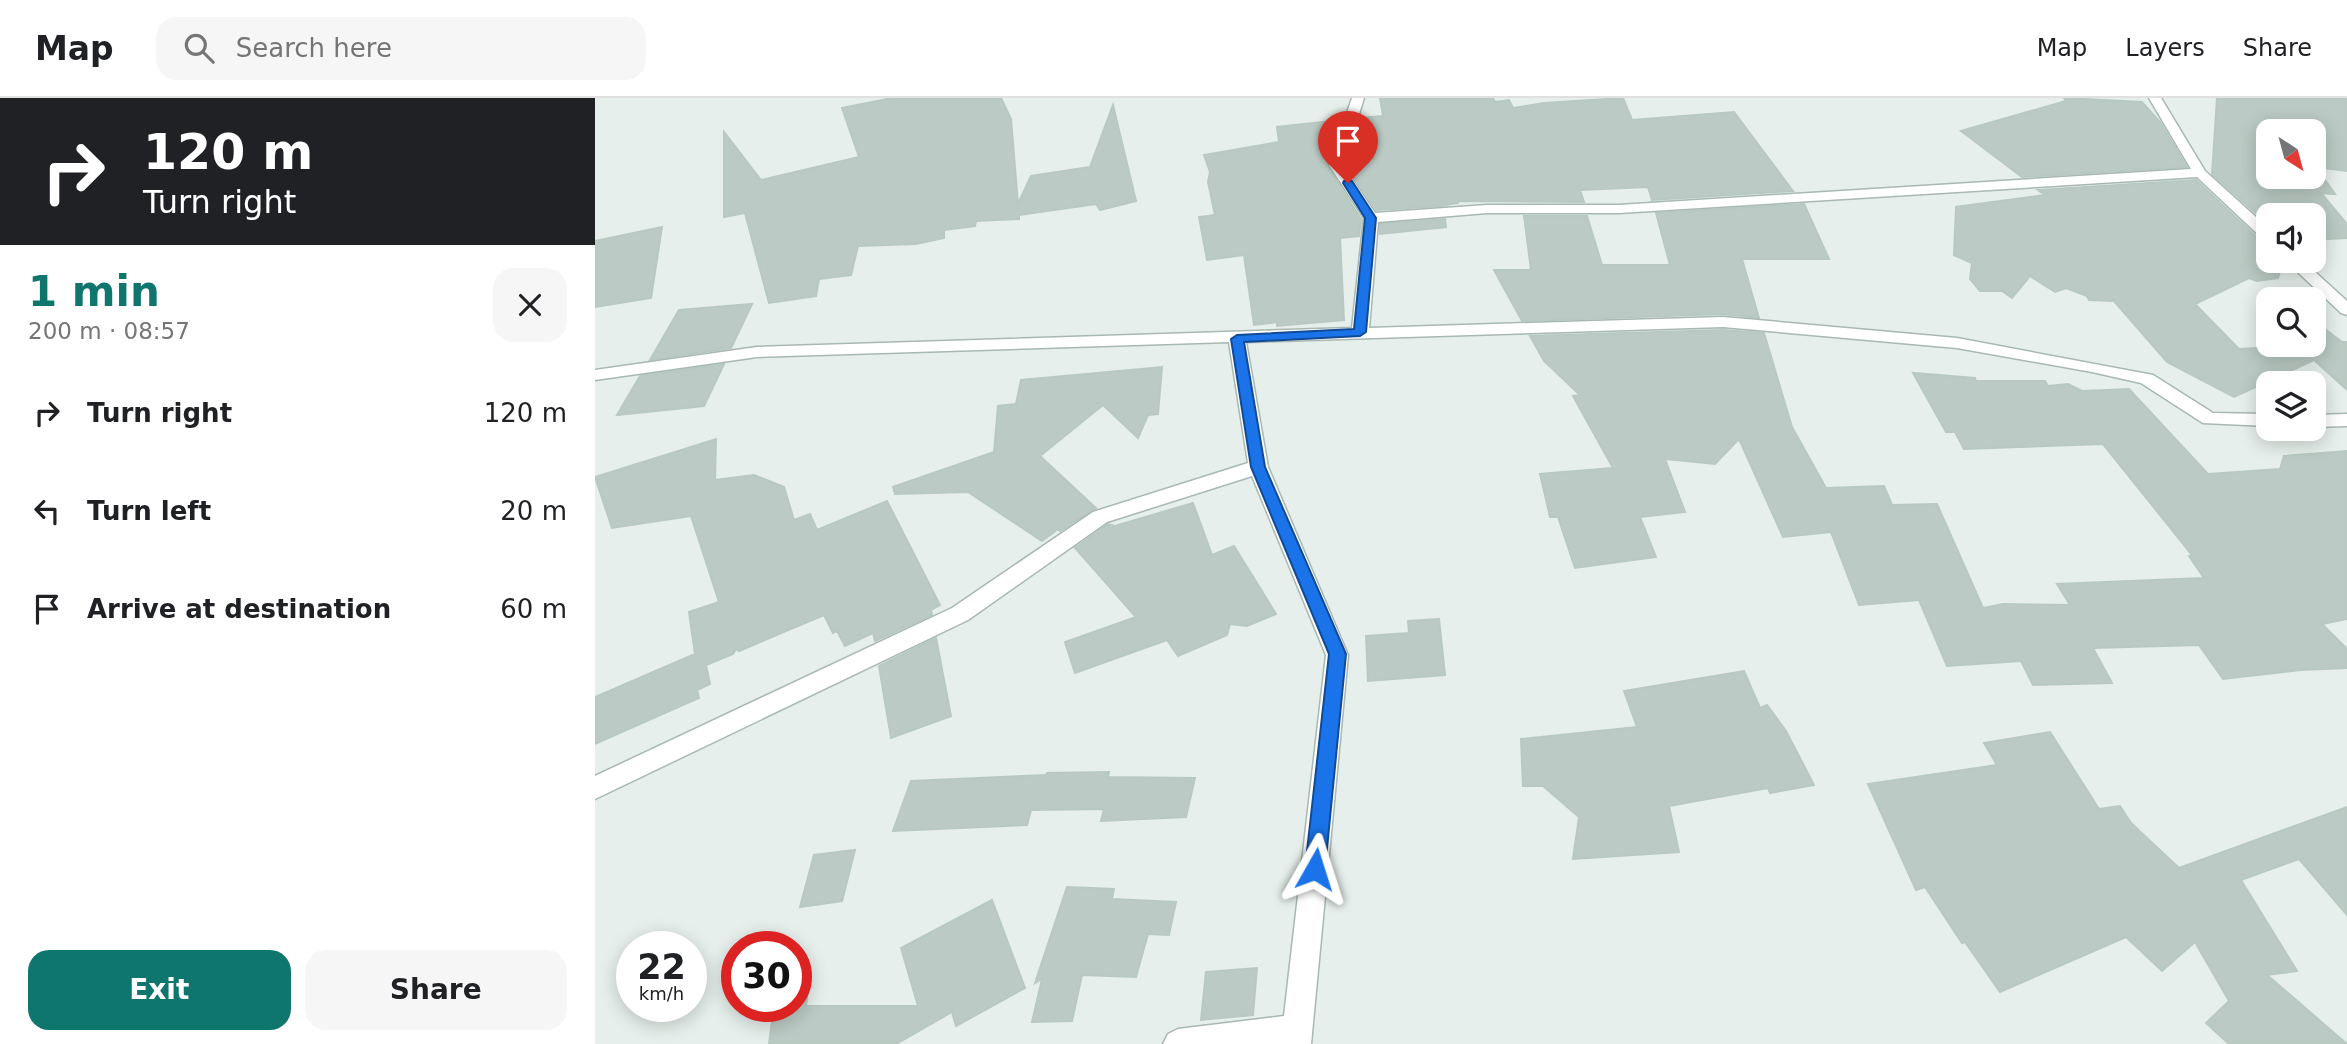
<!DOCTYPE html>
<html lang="en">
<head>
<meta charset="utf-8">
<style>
  :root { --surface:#fff; --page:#f6f6f6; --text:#202124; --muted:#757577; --line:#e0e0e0; --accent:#0f766e }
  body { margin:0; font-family:"DejaVu Sans",sans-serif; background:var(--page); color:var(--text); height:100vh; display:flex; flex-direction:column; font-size:26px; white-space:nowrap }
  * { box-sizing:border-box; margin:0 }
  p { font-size:23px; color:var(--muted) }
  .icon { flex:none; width:38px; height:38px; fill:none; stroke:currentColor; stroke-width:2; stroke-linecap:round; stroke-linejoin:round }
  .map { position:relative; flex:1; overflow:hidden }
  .panel { display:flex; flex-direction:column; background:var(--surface); width:595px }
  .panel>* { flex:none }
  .top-card { background:#202124; color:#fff; overflow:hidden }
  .needle { width:46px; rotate:144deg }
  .controls { position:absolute; left:1661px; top:21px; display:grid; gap:14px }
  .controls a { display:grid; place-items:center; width:70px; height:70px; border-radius:14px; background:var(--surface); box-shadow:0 4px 18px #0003; font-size:35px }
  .speed { position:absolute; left:21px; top:833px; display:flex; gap:14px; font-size:35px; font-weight:700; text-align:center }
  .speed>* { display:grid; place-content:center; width:91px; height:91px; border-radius:50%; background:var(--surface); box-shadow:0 4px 18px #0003; line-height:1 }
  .speed small { font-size:18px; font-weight:400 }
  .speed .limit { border:10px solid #d22; background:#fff; color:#111 }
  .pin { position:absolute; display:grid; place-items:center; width:60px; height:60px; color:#fff; margin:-72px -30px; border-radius:50% 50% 50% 0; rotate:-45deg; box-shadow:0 0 7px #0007 }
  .pin .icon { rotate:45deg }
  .me { position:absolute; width:77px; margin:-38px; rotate:6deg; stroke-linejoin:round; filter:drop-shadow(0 0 5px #0008) }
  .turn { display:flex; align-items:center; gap:24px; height:147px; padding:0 28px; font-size:32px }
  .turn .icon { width:91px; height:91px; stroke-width:2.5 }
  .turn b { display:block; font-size:49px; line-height:60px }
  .round { display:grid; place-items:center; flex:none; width:74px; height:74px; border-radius:21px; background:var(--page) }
  .head { display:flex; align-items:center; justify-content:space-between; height:119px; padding:0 28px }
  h1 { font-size:42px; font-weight:700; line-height:52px; color:var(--accent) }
  .button { display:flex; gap:14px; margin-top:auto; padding:14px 28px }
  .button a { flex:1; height:80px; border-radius:21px; background:var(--accent); color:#fff; font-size:28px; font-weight:700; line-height:80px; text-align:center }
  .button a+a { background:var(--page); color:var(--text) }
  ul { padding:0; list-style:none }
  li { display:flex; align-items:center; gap:21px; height:98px; padding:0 28px }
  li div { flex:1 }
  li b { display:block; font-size:26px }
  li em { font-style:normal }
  header { display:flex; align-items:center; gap:42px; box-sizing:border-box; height:98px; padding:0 35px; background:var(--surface); border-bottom:2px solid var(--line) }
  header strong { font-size:33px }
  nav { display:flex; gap:38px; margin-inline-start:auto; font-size:24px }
  .search { width:490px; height:63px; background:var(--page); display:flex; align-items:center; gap:18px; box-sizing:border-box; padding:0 24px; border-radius:21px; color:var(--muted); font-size:26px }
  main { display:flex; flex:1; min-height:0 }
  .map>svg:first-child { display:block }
  .building { fill:#bbcac4; stroke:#b8c9c2; stroke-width:2; fill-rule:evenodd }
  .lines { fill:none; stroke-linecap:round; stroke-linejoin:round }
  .minor-casing { stroke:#a8b8b2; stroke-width:3 }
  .minor { fill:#fff; fill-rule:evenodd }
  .route { fill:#1a73e8; stroke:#114b97; stroke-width:2 }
</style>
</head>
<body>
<header>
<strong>Map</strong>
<div class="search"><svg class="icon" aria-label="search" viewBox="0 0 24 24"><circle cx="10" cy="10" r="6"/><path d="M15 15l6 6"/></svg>Search here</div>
<nav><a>Map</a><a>Layers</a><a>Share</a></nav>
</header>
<main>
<section class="panel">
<div class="top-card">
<div class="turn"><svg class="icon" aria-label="right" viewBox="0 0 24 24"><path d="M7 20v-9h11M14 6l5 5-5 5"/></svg><div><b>120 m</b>Turn right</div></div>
</div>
<div class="head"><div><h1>1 min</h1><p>200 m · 08:57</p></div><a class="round"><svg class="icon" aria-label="close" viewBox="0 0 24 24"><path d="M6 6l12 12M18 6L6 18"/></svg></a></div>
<ul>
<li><svg class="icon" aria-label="right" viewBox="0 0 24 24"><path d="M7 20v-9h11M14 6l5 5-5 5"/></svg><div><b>Turn right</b></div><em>120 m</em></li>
<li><svg class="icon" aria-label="left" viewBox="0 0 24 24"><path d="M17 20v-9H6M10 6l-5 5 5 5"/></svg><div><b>Turn left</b></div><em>20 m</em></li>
<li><svg class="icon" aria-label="arrive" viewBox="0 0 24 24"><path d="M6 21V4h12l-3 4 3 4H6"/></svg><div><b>Arrive at destination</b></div><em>60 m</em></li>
</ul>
<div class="button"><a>Exit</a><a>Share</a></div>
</section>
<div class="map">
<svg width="1752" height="946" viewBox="0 0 1752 946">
  <rect width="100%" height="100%" fill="#e6efeb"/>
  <!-- building -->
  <g class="building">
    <path d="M297,0H406L416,21L423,106L436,78L495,69L518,7L541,103L505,112L501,106L424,117V121L381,123L380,128L349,132V140L321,146L263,148L256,177L224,181L221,198L174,205L150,115L129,119V34L166,82L264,59L247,10Z"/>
    <path d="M785,0H898L900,4L914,2L918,10L949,5L1028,0L1037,22L1139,14L1198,93L1057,102L1053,89L985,92L989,104L863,103V105L846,108L781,112L751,67L766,20L788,18Z"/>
    <path d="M1469,0L1547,4L1565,24L1592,69L1427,79L1366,33L1471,3Z"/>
    <path d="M1622,0H1752V73L1721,69L1740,96L1726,95L1752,126V140L1718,142V117H1673V126L1617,76ZM1673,33H1718V79H1673Z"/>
    <path d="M747,22L732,68L766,121L764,138L745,140L749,222L682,228V224L659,227L649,157L612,162L604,119L620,117L613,84L615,74L609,57L684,44L682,29Z"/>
    <path d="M1601,82L1666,143L1673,144V163H1688L1683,180L1662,183L1654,180L1600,206L1644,251L1718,247V222L1747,244H1752V292L1719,262L1639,299L1572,264L1519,203L1494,202L1492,198L1471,190L1460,194L1435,178L1417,200L1407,193H1385L1375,181L1377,165L1359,157L1361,109L1450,97L1443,92Z"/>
    <path d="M1209,106L1234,161H1147L1164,220L1128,216L927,223L899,172H936L929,118H992L1007,167H1075L1061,115Z"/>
    <path d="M850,121L851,129L785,136V126Z"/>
    <path d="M67,129L56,200L0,209V143Z"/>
    <path d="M157,206L136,250L55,262L84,212Z"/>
    <path d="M1128,232L1169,235L1197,329L1231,390L1289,388L1297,407L1342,406L1388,510L1408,506L1475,507L1462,486L1609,480L1594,458L1597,457L1508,346L1369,351L1360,334H1351L1318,275L1380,280L1381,283H1450L1453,288L1473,286L1487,293L1534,291L1613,376L1685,371L1689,358L1752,353V521L1727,526L1752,551V570L1706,572L1628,581L1604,547L1498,550L1517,585L1438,587L1426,563L1352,568L1324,502L1264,507L1236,434L1188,439L1144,341L1120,366L1070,361L1090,414L1045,419L1061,459L980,470L963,419H955L945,376L1018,370L978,298L985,297L949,263L935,238Z"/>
    <path d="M129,266L109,308L22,317L45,278Z"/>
    <path d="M567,269L563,316L553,317L543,340L508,307L445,358L501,410L465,433L463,431L447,443L373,394L300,396L298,389L399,354L403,308L421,306L426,282Z"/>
    <path d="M121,341L120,382L159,377L189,389L199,422L215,416L222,432L292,403L345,507L336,512L337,517L280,543L278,535L250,548L242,533L238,535L229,517L144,553L141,551L138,556L111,567L115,586L102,592L104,600L0,646V599L100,556L94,514L124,504L96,418L17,430L0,379Z"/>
    <path d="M598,405L617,457L639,448L681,516L652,528L635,526L632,537L583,558L572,542L480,575L470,544L541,519L480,450L513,426L520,428Z"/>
    <path d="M844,521L850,577L773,583L771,538L814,535L813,523Z"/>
    <path d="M341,540L356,618L296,640L284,568Z"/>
    <path d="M1149,573L1165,610L1172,607L1191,633L1219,687L1175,695L1173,690L1074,708L1084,754L978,761L984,719L948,688H928L926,641L1042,629L1029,593Z"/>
    <path d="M1455,634L1504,711L1525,708L1536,725L1584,770L1752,709V817L1704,761L1646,782L1702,873L1672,877L1752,946H1634L1611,925L1634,903L1600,844L1567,873L1531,839L1405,894L1370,844L1367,845L1330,789L1321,792L1273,686L1402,667L1389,645Z"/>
    <path d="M514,674L513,679L600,680L591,719L506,723L509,711L436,712L432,727L298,733L316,683L451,677L452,675Z"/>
    <path d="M260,752L247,803L205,809L219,757Z"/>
    <path d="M472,789L519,791L517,801L581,804L574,837L553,836L541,879L487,877L477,923L437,924L447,881L440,885Z"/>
    <path d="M397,802L430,890L361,928L357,914L301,946H174L179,908H201V880L215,876L211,908H323L306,850Z"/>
    <path d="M662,870L658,917L606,922L611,874Z"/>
  </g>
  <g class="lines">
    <defs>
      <g id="minor">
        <path d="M757,0H769L748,67L780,115L892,107H1024L1596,71L1554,0H1566L1610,73L1673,130V142L1668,141L1602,79L1024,115H892L783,124L774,230L1128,219L1362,240L1558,277L1618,315L1673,316V328L1608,325L1546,285L1497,274L1362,250L1128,229L651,244L673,369L753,557L716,946H568L573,936L583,931L689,918L731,557L657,378L512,424L373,522L0,701V678L357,510L498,414L653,365L634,244L162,259L0,282V272L162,249L757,230L769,120L734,67Z"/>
        <path d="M1691,163H1708L1752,203V217L1746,215Z"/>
        <path d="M1752,316V328L1718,329V317Z"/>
      </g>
    </defs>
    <!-- minor casing -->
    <use href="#minor" class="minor-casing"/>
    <!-- minor -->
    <use href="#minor" class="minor"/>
  </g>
  <!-- route -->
  <path class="route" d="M749,83H757L781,120L771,234L765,238L649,244L670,369L751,556L730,771L727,777L720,780L713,777L710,771L734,556L656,369L636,241L642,237L759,231L770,120L748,85Z"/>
</svg>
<div class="controls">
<a><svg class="needle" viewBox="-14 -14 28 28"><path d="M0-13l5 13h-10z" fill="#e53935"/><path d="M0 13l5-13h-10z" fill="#757577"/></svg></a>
<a><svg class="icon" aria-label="sound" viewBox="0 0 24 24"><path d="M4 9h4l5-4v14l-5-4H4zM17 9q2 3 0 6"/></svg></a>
<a><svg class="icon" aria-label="search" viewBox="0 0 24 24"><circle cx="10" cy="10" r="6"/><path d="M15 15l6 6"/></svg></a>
<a><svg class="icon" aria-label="layers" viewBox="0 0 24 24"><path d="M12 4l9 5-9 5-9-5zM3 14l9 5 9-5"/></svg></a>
</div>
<div class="speed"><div>22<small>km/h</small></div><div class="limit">30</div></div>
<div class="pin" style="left:753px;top:85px;background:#d93025"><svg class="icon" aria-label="arrive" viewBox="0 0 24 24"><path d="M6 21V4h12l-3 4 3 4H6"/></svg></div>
<svg class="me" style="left:720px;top:771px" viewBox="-20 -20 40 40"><path d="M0-17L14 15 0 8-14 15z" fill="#1a73e8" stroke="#fff" stroke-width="4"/></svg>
</div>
</main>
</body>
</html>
